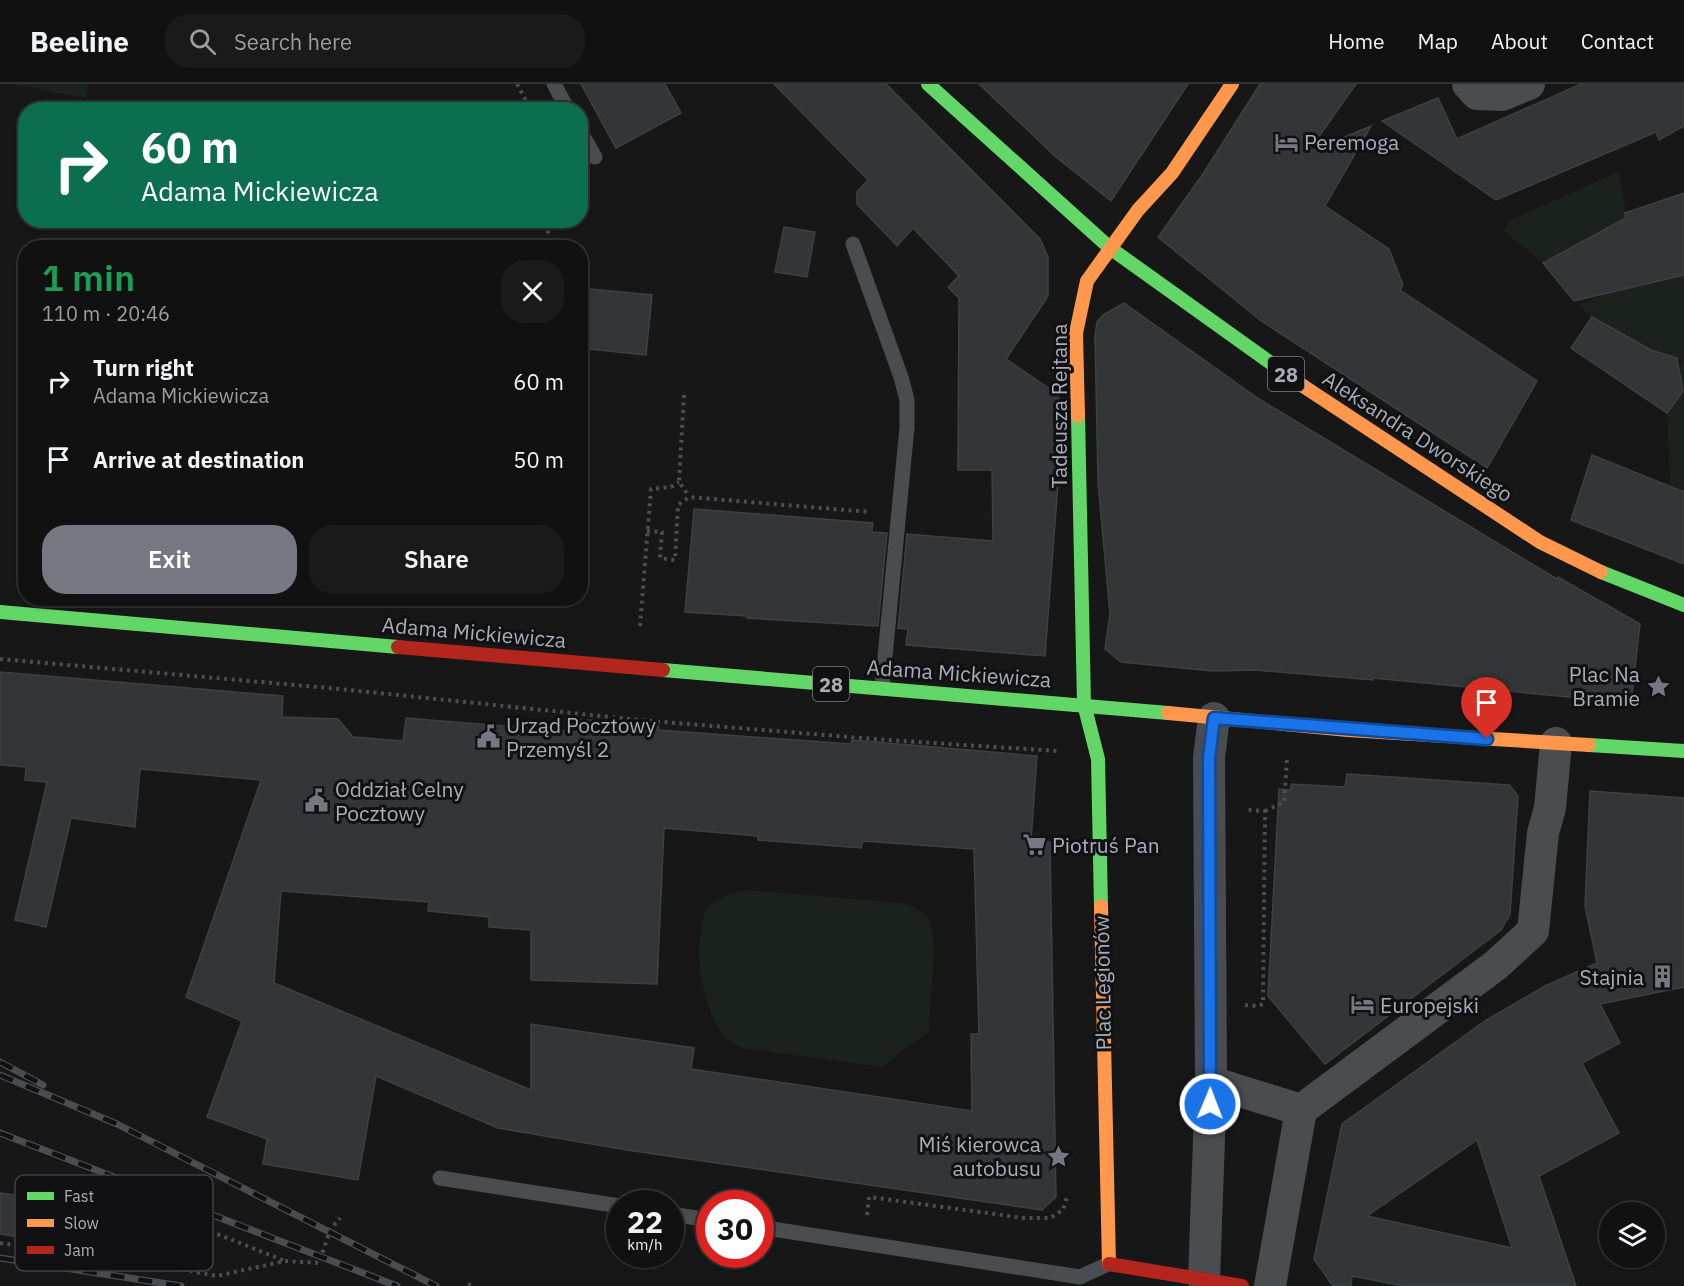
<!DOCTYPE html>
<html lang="en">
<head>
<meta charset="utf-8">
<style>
  :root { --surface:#111; --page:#1a1a1a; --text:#f1f3f6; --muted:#9c9d9f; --line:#303131; --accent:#757880 }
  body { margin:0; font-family:"IBM Plex Sans",sans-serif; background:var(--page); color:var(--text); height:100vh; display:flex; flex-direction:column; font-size:22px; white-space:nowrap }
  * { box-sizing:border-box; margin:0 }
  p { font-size:20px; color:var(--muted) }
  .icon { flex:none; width:33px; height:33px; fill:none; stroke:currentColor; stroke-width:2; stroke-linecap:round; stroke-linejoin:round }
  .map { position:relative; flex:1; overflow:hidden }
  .details { position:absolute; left:18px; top:156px; width:570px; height:366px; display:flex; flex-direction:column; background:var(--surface); border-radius:24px; box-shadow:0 2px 4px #0004,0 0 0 2px var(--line) }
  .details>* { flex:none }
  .guide { position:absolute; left:18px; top:18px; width:570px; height:126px; border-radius:24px; box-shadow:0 2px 4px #0004,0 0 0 2px var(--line); background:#0b6e4f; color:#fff; overflow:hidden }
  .fabs { position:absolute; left:1599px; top:1118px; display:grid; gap:12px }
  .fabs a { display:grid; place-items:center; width:66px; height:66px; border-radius:50%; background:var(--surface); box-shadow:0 2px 4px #0004,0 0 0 2px var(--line); font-size:30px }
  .speed { position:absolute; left:606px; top:1106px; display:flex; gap:12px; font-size:30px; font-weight:700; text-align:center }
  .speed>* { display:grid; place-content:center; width:78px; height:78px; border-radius:50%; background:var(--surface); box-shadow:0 2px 4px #0004,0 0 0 2px var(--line); line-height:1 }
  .speed small { font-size:15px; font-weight:400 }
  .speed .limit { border:9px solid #d22; background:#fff; color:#111 }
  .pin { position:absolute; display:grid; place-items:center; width:51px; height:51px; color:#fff; margin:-62px -26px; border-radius:50% 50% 50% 0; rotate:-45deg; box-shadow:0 0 6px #0007 }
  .pin .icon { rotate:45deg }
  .me { position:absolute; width:66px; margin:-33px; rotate:1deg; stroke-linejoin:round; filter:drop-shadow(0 0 4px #0008) }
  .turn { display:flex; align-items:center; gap:21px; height:126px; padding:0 24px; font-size:27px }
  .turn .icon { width:78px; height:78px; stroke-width:2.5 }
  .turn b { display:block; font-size:42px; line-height:51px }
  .round { display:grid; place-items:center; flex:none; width:63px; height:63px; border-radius:24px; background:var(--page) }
  .head { display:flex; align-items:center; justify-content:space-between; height:102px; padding:0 24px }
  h1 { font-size:36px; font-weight:600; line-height:45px; color:#1e9e55 }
  .cta { display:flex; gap:12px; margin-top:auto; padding:12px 24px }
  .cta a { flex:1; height:69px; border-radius:24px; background:var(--accent); color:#fff; font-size:24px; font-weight:600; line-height:69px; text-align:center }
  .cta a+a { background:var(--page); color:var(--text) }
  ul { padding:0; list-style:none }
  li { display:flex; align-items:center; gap:18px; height:78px; padding:0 24px }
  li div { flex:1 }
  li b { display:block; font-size:22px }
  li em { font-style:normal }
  header { display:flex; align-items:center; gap:36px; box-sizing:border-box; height:84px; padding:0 30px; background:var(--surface); border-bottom:2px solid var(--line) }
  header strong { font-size:28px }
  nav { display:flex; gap:33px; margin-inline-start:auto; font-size:21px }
  .search { width:420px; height:54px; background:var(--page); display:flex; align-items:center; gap:15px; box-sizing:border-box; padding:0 21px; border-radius:24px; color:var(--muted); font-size:22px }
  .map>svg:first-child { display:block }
  .green { fill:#1b211c }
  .building { fill:#343537; stroke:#3f4043; stroke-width:1.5; fill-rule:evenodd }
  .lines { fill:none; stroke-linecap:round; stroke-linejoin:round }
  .path { stroke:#4d4e52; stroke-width:4; stroke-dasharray:3 4.5; stroke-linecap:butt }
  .lane { stroke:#4b4c50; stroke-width:15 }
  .street { stroke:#4b4c50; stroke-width:32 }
  .fast { stroke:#63d668; stroke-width:14 }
  .slow { stroke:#ff974d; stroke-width:14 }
  .jam { stroke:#b3261e; stroke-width:14 }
  .rail-casing { stroke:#4b4c4f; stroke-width:7 }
  .rail { stroke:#111113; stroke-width:4.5; stroke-dasharray:14; stroke-linecap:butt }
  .route-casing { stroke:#114b97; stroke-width:15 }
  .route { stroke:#1a73e8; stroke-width:10 }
  .labels { text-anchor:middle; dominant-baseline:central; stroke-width:6; stroke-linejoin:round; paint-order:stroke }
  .shield { fill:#111113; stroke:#7b7e86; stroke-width:1.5 }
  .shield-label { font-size:20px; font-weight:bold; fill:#a8adb8 }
  .poi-label { font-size:21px; fill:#a8adb8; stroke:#111113; text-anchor:start }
  .street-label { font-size:21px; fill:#a8adb8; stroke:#111113 }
  .key { fill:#111113; stroke:#3e4045; stroke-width:1.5 }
  .key-label { font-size:16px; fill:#a8adb8 }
</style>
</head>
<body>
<header>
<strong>Beeline</strong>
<div class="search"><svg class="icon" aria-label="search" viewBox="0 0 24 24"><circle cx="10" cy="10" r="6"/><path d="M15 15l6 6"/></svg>Search here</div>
<nav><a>Home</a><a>Map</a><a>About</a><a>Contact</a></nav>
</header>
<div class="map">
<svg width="1684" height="1202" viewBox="0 0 1684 1202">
  <rect width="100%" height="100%" fill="#171717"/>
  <!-- green -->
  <g class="green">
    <path d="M11,0H89L86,14Z"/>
    <path d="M1618,88L1634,167L1591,177L1582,158L1543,179L1504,147L1510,136Z"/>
    <path d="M1684,191V408L1670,403L1667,329L1683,307L1682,301L1672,300L1683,277C1646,264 1609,247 1578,222L1607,209Z"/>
    <path d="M746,806L901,819C913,823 926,826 931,840C937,859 930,924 929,948L901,967L884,983L746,965C738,962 729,959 723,951C703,919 695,881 701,844C702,839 703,831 706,827C715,813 731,810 746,806Z"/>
  </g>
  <!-- building -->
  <g class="building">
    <path d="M581,0H665L681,29L616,64Z"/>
    <path d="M774,0H886L1040,155L1048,173V212L1006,275L1050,305L1058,293L1060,372L1045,572L906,561L908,545L898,544L907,450L993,457L992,386H958L959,214L948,203L959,192L913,144L897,162L857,120V108L868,96Z"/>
    <path d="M979,0H1188L1111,117L1056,73Z"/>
    <path d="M1260,0H1356L1308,68L1371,42L1325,122L1389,165L1403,201L1400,206L1537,297L1487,384L1260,236L1158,153L1203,90Z"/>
    <path d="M1581,0H1684V42L1659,56L1656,48L1496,116L1382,37L1438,14L1457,55Z"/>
    <path d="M1684,109V191L1574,217L1543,179L1626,134L1625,129Z"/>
    <path d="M784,143L815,148L807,193L775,188Z"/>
    <path d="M580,204L652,211L646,271L580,264Z"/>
    <path d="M1124,219L1259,315L1557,495L1558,493L1640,540L1631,619L1373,594V596L1255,586L1213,587L1121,578L1105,565L1110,530L1098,398L1095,251L1097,238L1103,231Z"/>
    <path d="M1592,233L1651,266L1677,274L1683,307L1667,329L1571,264Z"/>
    <path d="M1592,371L1684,408V480L1571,436Z"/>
    <path d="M694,425L873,439L872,448L887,449L878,542L747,534V532L685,528Z"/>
    <path d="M0,588L283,612L282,633L338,635L353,653L403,657L406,634L577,648L576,635L658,642L659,646L851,660L852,656L1037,672L1031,757L1050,758L1056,1113L1042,1126L627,1066L498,1044L376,992L358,1096L263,1080L267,1055L207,1033L242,937L186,913L261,696L140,685L135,743L71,734L46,843L15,836L47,698L25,696L26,683L0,681ZM664,744L758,752V756L861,764L863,757L974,765L979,950H971L972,1027L691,985L694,964L531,940V1006L274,899L281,807L429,818L428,827L489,833V843L531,846V896L657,900Z"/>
    <path d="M1347,690L1509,701L1518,712L1510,830L1501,846L1325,980L1268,912L1279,705L1291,706V700L1345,703Z"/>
    <path d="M1590,707L1684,714V903L1600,920L1620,959L1582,979L1619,1049L1539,1092L1576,1202H1404L1352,1192L1351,1202H1333L1314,1175L1342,1040L1485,937L1545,902L1597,879L1585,822ZM1477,1056L1512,1164L1367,1132Z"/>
    <path d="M0,1109L174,1133L168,1176L0,1150Z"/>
  </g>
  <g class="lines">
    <!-- path -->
    <g class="path">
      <path d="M517,0L531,26"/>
      <path d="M547,157L549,136"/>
      <path d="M684,311L679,398L689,412"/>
      <path d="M647,447L662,448L660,474L675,476L678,421L689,413L870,428"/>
      <path d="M640,542L651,405L671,403L679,398"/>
      <path d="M0,575L340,605L639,636L887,656L1057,667"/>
      <path d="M1265,727L1284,718L1287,676"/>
      <path d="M1245,921L1259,922L1263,920L1265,727L1247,726"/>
      <path d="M92,1100L285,1177"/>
      <path d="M867,1131L869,1113L1024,1134H1050L1063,1126L1067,1113"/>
      <path d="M0,1159L175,1184L181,1134"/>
      <path d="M175,1184L217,1192L285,1177L319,1179L330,1146L340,1134"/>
      <path d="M468,1200L473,1202"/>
    </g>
    <!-- lane -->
    <g class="lane">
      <path d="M554,0L568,26"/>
      <path d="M580,47L595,73"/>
      <path d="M853,160L901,293L907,316V343L882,604"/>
      <path d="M440,1094L620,1122"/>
      <path d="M670,1130L710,1136"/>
      <path d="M760,1143L1080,1193L1108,1180"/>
    </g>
    <!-- street -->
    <g class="street">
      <path d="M1468,0L1477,10L1502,11L1529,0"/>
      <path d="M1211,998L1301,1026L1270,1202"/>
      <path d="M1301,1026L1496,881L1533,847L1543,749L1550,724L1556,659"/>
      <path d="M1204,1196L1211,998L1209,673L1214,634"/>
    </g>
    <!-- fast -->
    <g class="fast">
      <path d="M928,0L1110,164L1303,302"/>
      <path d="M1078,332L1084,620L1098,675L1101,822"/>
      <path d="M1601,488L1684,521"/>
      <path d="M0,528L398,563"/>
      <path d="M663,586L1168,629"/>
      <path d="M1589,661L1684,667"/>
    </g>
    <!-- slow -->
    <g class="slow">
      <path d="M1303,302L1540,458L1601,488"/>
      <path d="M1078,332L1076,249L1087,197L1138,126L1172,89L1232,0"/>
      <path d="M1168,629L1348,646L1589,661"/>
      <path d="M1101,822L1109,1180"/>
    </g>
    <!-- jam -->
    <g class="jam">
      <path d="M398,563L663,586"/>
      <path d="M1109,1180L1242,1202"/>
    </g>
    <defs>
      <g id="rail">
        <path d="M0,978L43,1001"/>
        <path d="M0,991L117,1040L436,1202"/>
        <path d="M0,1049L397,1202"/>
        <path d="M0,1174L181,1202"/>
      </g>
    </defs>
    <!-- rail casing -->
    <use href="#rail" class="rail-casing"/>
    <!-- rail -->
    <use href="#rail" class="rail"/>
  </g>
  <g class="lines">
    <defs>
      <path id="route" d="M1210,1020L1209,674L1214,634L1487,655"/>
    </defs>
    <!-- route casing -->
    <use href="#route" class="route-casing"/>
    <!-- route -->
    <use href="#route" class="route"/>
  </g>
  <!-- icons -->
  <defs>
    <symbol id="hotel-bare" viewBox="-9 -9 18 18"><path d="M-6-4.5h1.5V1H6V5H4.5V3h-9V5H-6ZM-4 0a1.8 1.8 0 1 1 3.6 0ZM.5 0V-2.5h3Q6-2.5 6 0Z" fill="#757880" stroke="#111113" stroke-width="2.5" paint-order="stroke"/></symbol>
    <symbol id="sight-bare" viewBox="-9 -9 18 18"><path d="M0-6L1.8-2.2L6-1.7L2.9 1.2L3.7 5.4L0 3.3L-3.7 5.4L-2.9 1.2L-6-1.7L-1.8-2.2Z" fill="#757880" stroke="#111113" stroke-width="2.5" paint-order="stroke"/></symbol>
    <symbol id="civic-bare" viewBox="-9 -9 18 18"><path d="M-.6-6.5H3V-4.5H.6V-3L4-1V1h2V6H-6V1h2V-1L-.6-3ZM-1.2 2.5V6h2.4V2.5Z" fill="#757880" stroke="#111113" stroke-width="2.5" paint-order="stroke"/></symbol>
    <symbol id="supermarket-bare" viewBox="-9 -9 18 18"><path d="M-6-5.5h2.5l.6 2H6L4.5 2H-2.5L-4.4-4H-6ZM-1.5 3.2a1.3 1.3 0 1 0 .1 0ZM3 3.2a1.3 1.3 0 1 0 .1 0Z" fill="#757880" stroke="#111113" stroke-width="2.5" paint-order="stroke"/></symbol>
    <symbol id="building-bare" viewBox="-9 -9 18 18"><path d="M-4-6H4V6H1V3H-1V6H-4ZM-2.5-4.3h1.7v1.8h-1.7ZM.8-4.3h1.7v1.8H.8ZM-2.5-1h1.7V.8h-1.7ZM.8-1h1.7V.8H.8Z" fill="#757880" stroke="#111113" stroke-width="2.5" paint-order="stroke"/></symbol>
  </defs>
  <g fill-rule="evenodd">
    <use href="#hotel-bare" x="1270" y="42" width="33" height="33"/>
    <use href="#sight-bare" x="1642" y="586" width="33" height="33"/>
    <use href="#civic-bare" x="472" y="636" width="33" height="33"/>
    <use href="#civic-bare" x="300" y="700" width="33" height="33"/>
    <use href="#supermarket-bare" x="1018" y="744" width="33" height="33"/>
    <use href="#building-bare" x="1646" y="876" width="33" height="33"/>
    <use href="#hotel-bare" x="1346" y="904" width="33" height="33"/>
    <use href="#sight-bare" x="1042" y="1056" width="33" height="33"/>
  </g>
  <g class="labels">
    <!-- shield labels -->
    <g class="shield">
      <rect x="1268" y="273" width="36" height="34" rx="4.5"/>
      <rect x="813" y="583" width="36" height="34" rx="4.5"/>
    </g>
    <g class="shield-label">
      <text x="1286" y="290">28</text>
      <text x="831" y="600">28</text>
    </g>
    <!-- poi labels -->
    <g class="poi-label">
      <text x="1304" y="58">Peremoga</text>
      <text x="1640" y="590" text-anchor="end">Plac Na<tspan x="1640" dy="24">Bramie</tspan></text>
      <text x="506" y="641">Urząd Pocztowy<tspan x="506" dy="24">Przemyśl 2</tspan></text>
      <text x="335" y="705">Oddział Celny<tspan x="335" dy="24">Pocztowy</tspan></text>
      <text x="1052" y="761">Piotruś Pan</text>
      <text x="1644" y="893" text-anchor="end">Stajnia</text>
      <text x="1380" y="921">Europejski</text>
      <text x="1041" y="1060" text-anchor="end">Miś kierowca<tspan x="1041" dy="24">autobusu</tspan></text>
    </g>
    <!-- street labels -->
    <g class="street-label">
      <text transform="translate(1059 322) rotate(-90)">Tadeusza Rejtana</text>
      <text transform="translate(1418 352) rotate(33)">Aleksandra Dworskiego</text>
      <text transform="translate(474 548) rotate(5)">Adama Mickiewicza</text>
      <text transform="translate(959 589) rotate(4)">Adama Mickiewicza</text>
      <text transform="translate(1102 899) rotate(-91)">Plac Legionów</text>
    </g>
  </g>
  <!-- legend -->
  <rect x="15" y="1091" width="198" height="96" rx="9" class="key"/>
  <rect x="27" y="1108" width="27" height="8" fill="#63d668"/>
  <rect x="27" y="1135" width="27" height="8" fill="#ff974d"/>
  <rect x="27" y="1162" width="27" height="8" fill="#b3261e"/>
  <g class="key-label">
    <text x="64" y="1118">Fast</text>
    <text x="64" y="1145">Slow</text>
    <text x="64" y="1172">Jam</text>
  </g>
</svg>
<div class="fabs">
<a><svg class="icon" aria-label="layers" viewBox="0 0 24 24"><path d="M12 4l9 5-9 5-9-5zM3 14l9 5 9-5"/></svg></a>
</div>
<div class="speed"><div>22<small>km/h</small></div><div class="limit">30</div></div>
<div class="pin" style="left:1487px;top:655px;background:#d93025"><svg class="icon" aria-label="arrive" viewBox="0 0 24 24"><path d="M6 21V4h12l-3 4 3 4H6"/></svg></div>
<svg class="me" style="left:1210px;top:1020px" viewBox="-20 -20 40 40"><circle r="17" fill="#1a73e8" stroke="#fff" stroke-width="3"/><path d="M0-11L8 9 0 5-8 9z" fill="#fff"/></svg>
<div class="guide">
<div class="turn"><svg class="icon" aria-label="right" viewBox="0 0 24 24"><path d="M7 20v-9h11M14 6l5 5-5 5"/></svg><div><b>60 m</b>Adama Mickiewicza</div></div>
</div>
<section class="details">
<div class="head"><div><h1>1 min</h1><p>110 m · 20:46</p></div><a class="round"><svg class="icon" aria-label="close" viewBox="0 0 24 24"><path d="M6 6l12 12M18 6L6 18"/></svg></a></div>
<ul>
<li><svg class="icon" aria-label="right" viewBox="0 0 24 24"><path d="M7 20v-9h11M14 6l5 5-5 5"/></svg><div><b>Turn right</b><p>Adama Mickiewicza</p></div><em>60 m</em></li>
<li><svg class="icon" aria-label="arrive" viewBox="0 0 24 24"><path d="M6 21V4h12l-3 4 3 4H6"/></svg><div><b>Arrive at destination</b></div><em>50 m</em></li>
</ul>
<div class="cta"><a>Exit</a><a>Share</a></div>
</section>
</div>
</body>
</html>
